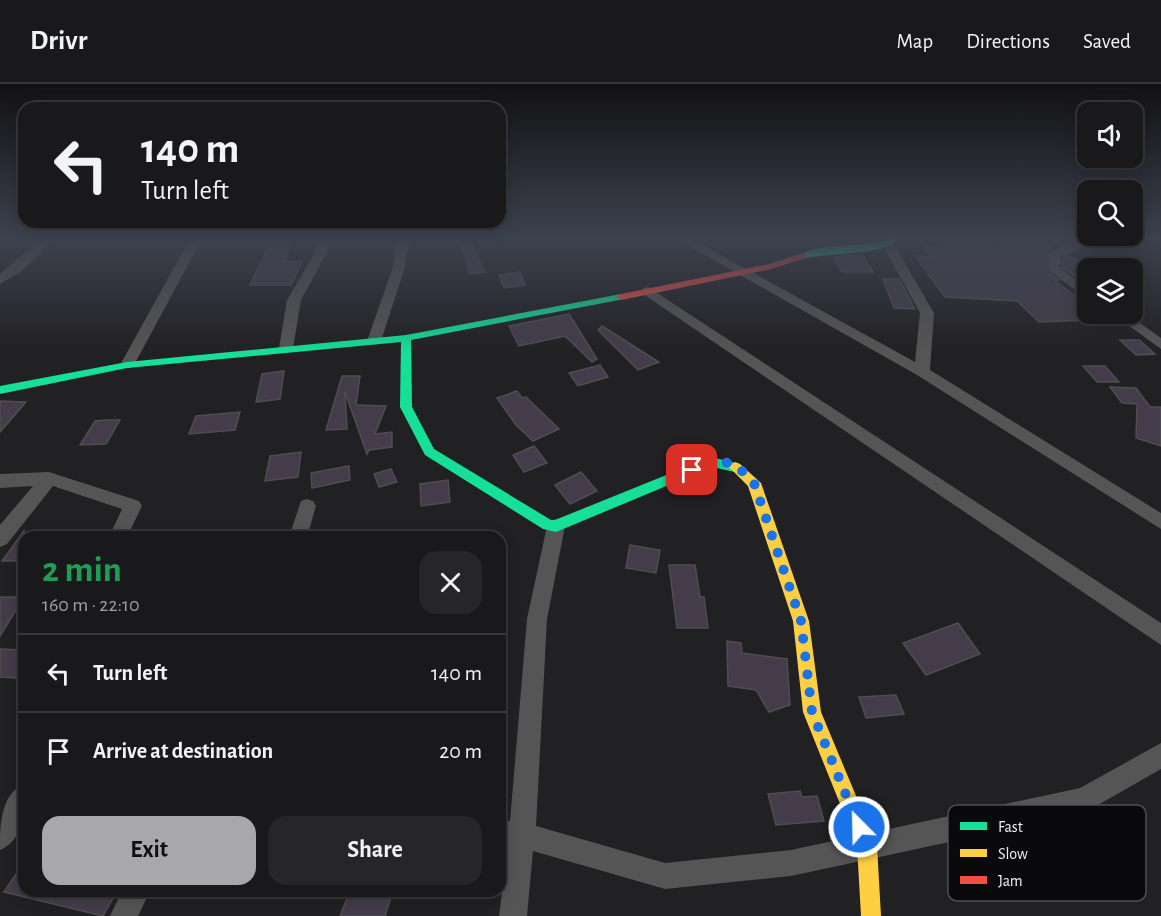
<!DOCTYPE html>
<html lang="en">
<head>
<meta charset="utf-8">
<style>
  :root { --surface:#19181a; --page:#262527; --text:#f1f3f6; --muted:#9fa0a2; --line:#373739; --accent:#a8a7aa }
  body { margin:0; font-family:"Alegreya Sans",sans-serif; background:var(--page); color:var(--text); height:100vh; display:flex; flex-direction:column; font-size:22px; white-space:nowrap }
  * { box-sizing:border-box; margin:0 }
  p { font-size:20px; color:var(--muted) }
  .icon { flex:none; width:33px; height:33px; fill:none; stroke:currentColor; stroke-width:2; stroke-linecap:round; stroke-linejoin:round }
  .map { position:relative; flex:1; overflow:hidden }
  .sheet { position:absolute; left:18px; top:447px; width:488px; height:366px; display:flex; flex-direction:column; background:var(--surface); border-radius:18px; box-shadow:0 3px 15px #0003,0 0 0 2px var(--line) }
  .sheet>* { flex:none }
  .hud { position:absolute; left:18px; top:18px; width:488px; height:126px; border-radius:18px; box-shadow:0 3px 15px #0003,0 0 0 2px var(--line); background:#19181a; color:var(--text); overflow:hidden }
  .buttons { position:absolute; left:1077px; top:18px; display:grid; gap:12px }
  .buttons a { display:grid; place-items:center; width:66px; height:66px; border-radius:12px; background:var(--surface); box-shadow:0 3px 15px #0003,0 0 0 2px var(--line); font-size:30px }
  .pin { position:absolute; display:grid; place-items:center; width:51px; height:51px; color:#fff; margin:-26px; border-radius:12px; box-shadow:0 3px 9px #0006 }
  .me { position:absolute; width:66px; margin:-33px; rotate:337deg; stroke-linejoin:round; filter:drop-shadow(0 0 4px #0008) }
  .turn { display:flex; align-items:center; gap:21px; height:126px; padding:0 24px; font-size:27px }
  .turn .icon { width:78px; height:78px; stroke-width:2.5 }
  .turn b { display:block; font-size:42px; line-height:51px }
  .round { display:grid; place-items:center; flex:none; width:63px; height:63px; border-radius:18px; background:var(--page) }
  .overview { display:flex; align-items:center; justify-content:space-between; height:102px; padding:0 24px }
  h1 { font-size:36px; font-weight:600; line-height:45px; color:#1e9e55 }
  .primary-button { display:flex; gap:12px; margin-top:auto; padding:12px 24px }
  .primary-button a { flex:1; height:69px; border-radius:18px; background:var(--accent); color:#111; font-size:24px; font-weight:600; line-height:69px; text-align:center }
  .primary-button a+a { background:var(--page); color:var(--text) }
  ul { padding:0; list-style:none }
  li { display:flex; align-items:center; gap:18px; height:78px; padding:0 24px; border-top:2px solid var(--line) }
  li div { flex:1 }
  li b { display:block; font-size:22px }
  li em { font-style:normal }
  header { display:flex; align-items:center; gap:36px; box-sizing:border-box; height:84px; padding:0 30px; background:var(--surface); border-bottom:2px solid var(--line) }
  header strong { font-size:28px }
  nav { display:flex; gap:33px; margin-inline-start:auto; font-size:21px }
  .map>svg:first-child { display:block }
  .building { fill:#443c4a; stroke:#4f4e4f; stroke-width:1.5 }
  .lines { fill:none; stroke-linecap:round; stroke-linejoin:round }
  .street { fill:#565555; fill-rule:evenodd }
  .fast { fill:#16e098; fill-rule:evenodd }
  .slow { fill:#ffcf43; fill-rule:evenodd }
  .jam { fill:#f24e42; fill-rule:evenodd }
  .route { stroke:#1a73e8; stroke-width:10; stroke-dasharray:0 18 }
  .key { fill:#0a090b; stroke:#4f4e51; stroke-width:1.5 }
  .key-label { font-size:16px; fill:#f1f0f3 }
</style>
</head>
<body>
<header>
<strong>Drivr</strong>
<nav><a>Map</a><a>Directions</a><a>Saved</a></nav>
</header>
<div class="map">
<svg width="1161" height="832" viewBox="0 0 1161 832">
  <rect width="100%" height="100%" fill="#212022"/>
  <!-- building -->
  <g class="building">
    <path d="M459,153H468L485,188L470,190Z"/>
    <path d="M980,153L996,162L1032,153L1052,164L1049,167L1047,188L1059,196L1055,197L1088,221V236L1039,238L1017,217L945,213L915,172L931,173L923,164Z"/>
    <path d="M291,156L285,177L302,178L291,201H250L271,157Z"/>
    <path d="M863,171L873,188H842L834,173Z"/>
    <path d="M1067,172L1088,180V191L1076,193L1062,184L1063,174Z"/>
    <path d="M520,188L525,201L504,204L499,191Z"/>
    <path d="M883,195H899L915,225L894,224Z"/>
    <path d="M569,230L597,275L592,278L565,252L519,262L509,242Z"/>
    <path d="M602,242L659,278L638,286L598,246Z"/>
    <path d="M1120,256H1139L1155,270L1136,271Z"/>
    <path d="M600,281L608,293L578,302L569,289Z"/>
    <path d="M1083,282H1105L1119,298H1097Z"/>
    <path d="M284,287L280,315L256,318L262,290Z"/>
    <path d="M342,292H360L356,321L386,322L375,350L392,348V363L369,366L367,370L345,308L347,345L326,346Z"/>
    <path d="M1110,303L1136,304L1150,323H1161V362L1136,354L1137,320L1122,319Z"/>
    <path d="M517,307L522,314L526,313L559,345L533,357L516,341L497,314Z"/>
    <path d="M0,317L26,318L0,348Z"/>
    <path d="M240,328L235,346L189,350L196,332Z"/>
    <path d="M106,336H120L106,360L80,361L95,337Z"/>
    <path d="M534,362L547,379L524,388L513,371Z"/>
    <path d="M301,368L298,393L265,397L270,372Z"/>
    <path d="M349,382L350,396L312,404L311,389Z"/>
    <path d="M391,385L397,398L379,403L374,390Z"/>
    <path d="M581,388L597,407L570,420L555,401Z"/>
    <path d="M448,396L450,418L421,422L420,400Z"/>
    <path d="M24,447V477H2Z"/>
    <path d="M630,461L660,466L656,489L626,484Z"/>
    <path d="M669,481H695L700,513H704L708,544H677Z"/>
    <path d="M0,513H24L0,552Z"/>
    <path d="M958,539L980,570L926,591L903,559Z"/>
    <path d="M727,557L741,559L742,569L787,575L790,621L769,628L756,606L728,602Z"/>
    <path d="M0,565L24,566V585L18,594L0,593Z"/>
    <path d="M896,611L904,630L866,634L859,613Z"/>
    <path d="M800,707L802,713L817,712L824,737L776,741L768,710Z"/>
    <path d="M24,778V807H117L103,832L4,808Z"/>
    <path d="M350,807H393L385,832H340Z"/>
  </g>
  <g class="lines">
    <!-- street -->
    <g class="street">
      <path d="M43,153H56L22,187L0,200V190Z"/>
      <path d="M191,153H203L134,281L132,284H122L120,281Z"/>
      <path d="M318,153H330L326,170L301,216L293,264L286,268L281,267L279,264L287,216L314,170Z"/>
      <path d="M398,153H410L404,186L381,257L374,261L367,257L392,186Z"/>
      <path d="M673,153H688L915,278L920,229L882,160L892,157L934,229L930,286L1161,429V445L917,291Z"/>
      <path d="M1072,153H1114L1061,172L1060,185L1088,204V215L1048,186L1051,167L1076,158Z"/>
      <path d="M648,203L1161,539V561L643,210V204Z"/>
      <path d="M1113,230H1127L1161,254V265Z"/>
      <path d="M49,388L139,417L142,422L127,453H109L122,425L53,402L7,460L0,463V441L33,402L0,404V390Z"/>
      <path d="M307,415L313,417L316,422L307,453H289L301,417Z"/>
      <path d="M556,435L563,437L565,442L547,535L536,742L665,779L791,766L1080,704L1161,659V685L1084,729L791,792L665,805L533,767L527,832H499L508,763H500V737H510L527,535L547,442L549,437Z"/>
      <path d="M24,700C24,724 26,755 0,766C0,742 0,711 24,700Z"/>
      <path d="M122,807H150L138,832H110Z"/>
    </g>
    <!-- fast -->
    <g class="fast">
      <path d="M892,153H903C878,174 834,167 803,175L798,172C822,156 864,167 892,153Z"/>
      <path d="M621,210L626,213L624,215L411,256L412,323L434,365L551,436H555L706,375L711,373L740,380L741,383L735,388L712,383L556,448L543,445L425,371L400,323L401,258L127,284L0,310V302L127,278L406,251Z"/>
    </g>
    <!-- slow -->
    <path class="slow" d="M735,378L740,380L761,399L809,537L821,628L877,762L881,832H861L857,762L803,628L793,537L748,402L729,383Z"/>
    <!-- jam -->
    <path class="jam" d="M803,169L808,172L806,174L771,185L621,216L616,213L621,210L769,180Z"/>
  </g>
  <!-- sky -->
  <linearGradient id="sky" x2="0" y2="1"><stop stop-color="#121213"/><stop offset="0.57" stop-color="#3d424f"/><stop offset="1" stop-color="#3d424f" stop-opacity="0"/></linearGradient>
  <rect width="1161" height="270" fill="url(#sky)"/>
  <g class="lines">
    <!-- route -->
    <path class="route" d="M692,386C722,373 732,375 754,399L801,537L812,628L859,743"/>
  </g>
  <!-- legend -->
  <rect x="948" y="721" width="198" height="96" rx="9" class="key"/>
  <rect x="960" y="738" width="27" height="8" fill="#16e098"/>
  <rect x="960" y="765" width="27" height="8" fill="#ffcf43"/>
  <rect x="960" y="792" width="27" height="8" fill="#f24e42"/>
  <g class="key-label">
    <text x="998" y="748">Fast</text>
    <text x="998" y="775">Slow</text>
    <text x="998" y="802">Jam</text>
  </g>
</svg>
<div class="buttons">
<a><svg class="icon" aria-label="sound" viewBox="0 0 24 24"><path d="M4 9h4l5-4v14l-5-4H4zM17 9q2 3 0 6"/></svg></a>
<a><svg class="icon" aria-label="search" viewBox="0 0 24 24"><circle cx="10" cy="10" r="6"/><path d="M15 15l6 6"/></svg></a>
<a><svg class="icon" aria-label="layers" viewBox="0 0 24 24"><path d="M12 4l9 5-9 5-9-5zM3 14l9 5 9-5"/></svg></a>
</div>
<div class="pin" style="left:692px;top:386px;background:#d93025"><svg class="icon" aria-label="arrive" viewBox="0 0 24 24"><path d="M6 21V4h12l-3 4 3 4H6"/></svg></div>
<svg class="me" style="left:859px;top:743px" viewBox="-20 -20 40 40"><circle r="17" fill="#1a73e8" stroke="#fff" stroke-width="3"/><path d="M0-11L8 9 0 5-8 9z" fill="#fff"/></svg>
<div class="hud">
<div class="turn"><svg class="icon" aria-label="left" viewBox="0 0 24 24"><path d="M17 20v-9H6M10 6l-5 5 5 5"/></svg><div><b>140 m</b>Turn left</div></div>
</div>
<section class="sheet">
<div class="overview"><div><h1>2 min</h1><p>160 m · 22:10</p></div><a class="round"><svg class="icon" aria-label="close" viewBox="0 0 24 24"><path d="M6 6l12 12M18 6L6 18"/></svg></a></div>
<ul>
<li><svg class="icon" aria-label="left" viewBox="0 0 24 24"><path d="M17 20v-9H6M10 6l-5 5 5 5"/></svg><div><b>Turn left</b></div><em>140 m</em></li>
<li><svg class="icon" aria-label="arrive" viewBox="0 0 24 24"><path d="M6 21V4h12l-3 4 3 4H6"/></svg><div><b>Arrive at destination</b></div><em>20 m</em></li>
</ul>
<div class="primary-button"><a>Exit</a><a>Share</a></div>
</section>
</div>
</body>
</html>
